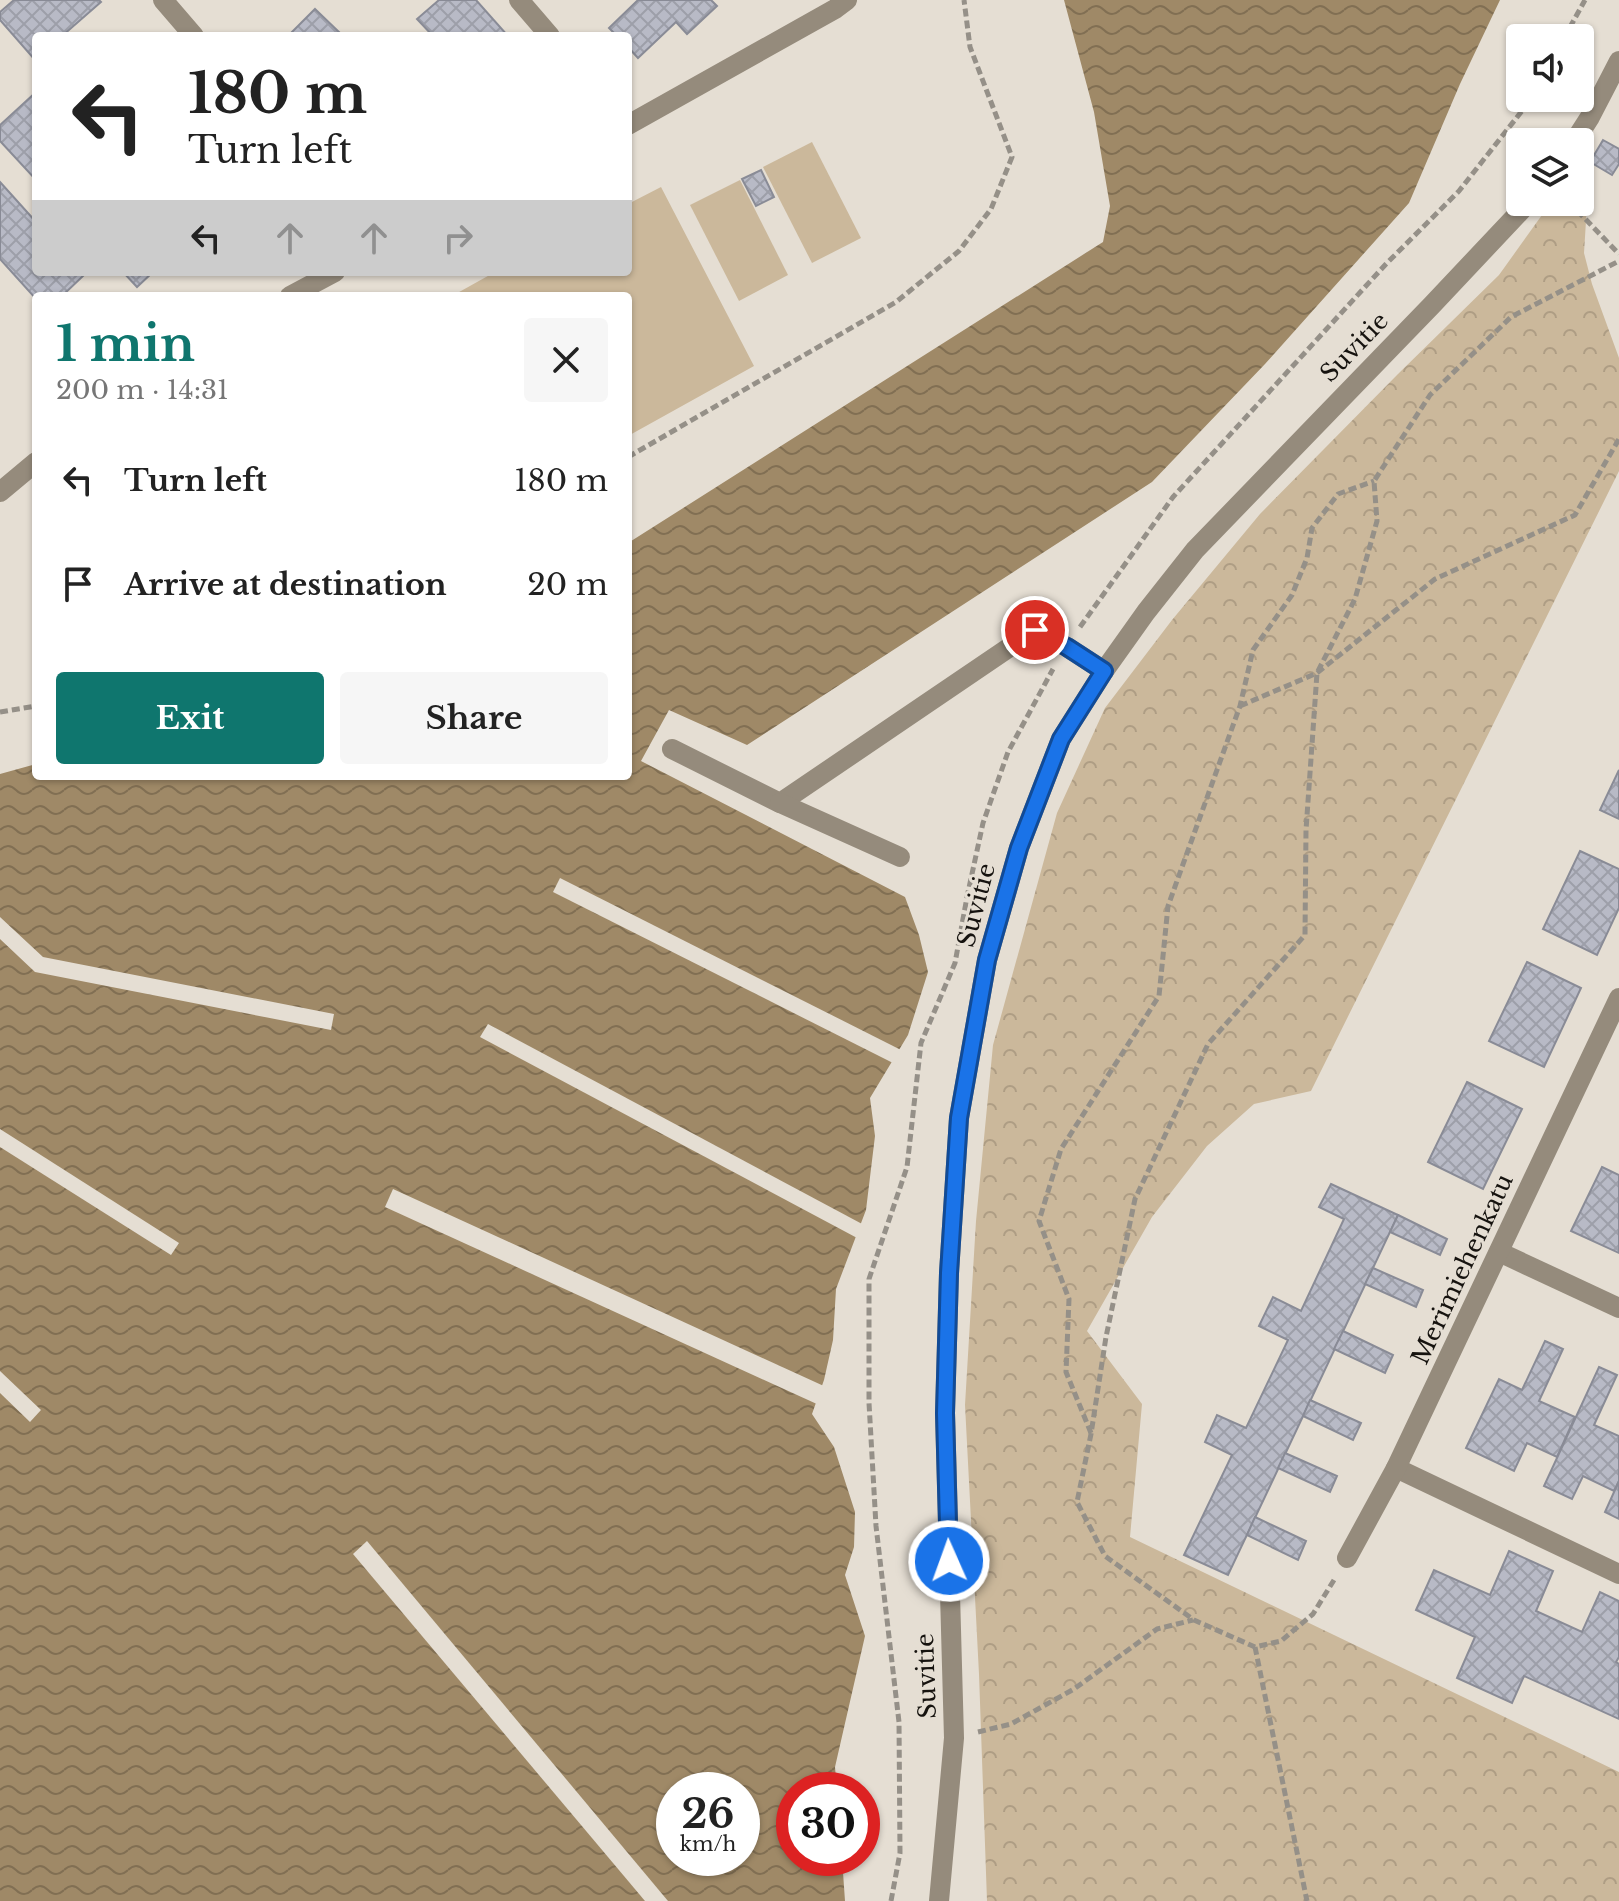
<!DOCTYPE html>
<html lang="en">
<head>
<meta charset="utf-8">
<style>
  :root { --surface:#fff; --page:#f6f6f6; --text:#222; --muted:#767676; --accent:#0f766e }
  body { margin:0; font-family:"Libre Baskerville",serif; background:var(--page); color:var(--text); height:100vh; display:flex; flex-direction:column; font-size:30px; white-space:nowrap }
  * { box-sizing:border-box; margin:0 }
  p { font-size:26px; color:var(--muted) }
  .icon { flex:none; width:44px; height:44px; fill:none; stroke:currentColor; stroke-width:2; stroke-linecap:round; stroke-linejoin:round }
  .map { position:relative; flex:1; overflow:hidden }
  .details { position:absolute; left:32px; top:292px; width:600px; height:488px; display:flex; flex-direction:column; background:var(--surface); border-radius:8px; box-shadow:0 2px 6px #0004 }
  .details>* { flex:none }
  .guide { position:absolute; left:32px; top:32px; width:600px; height:244px; border-radius:8px; box-shadow:0 2px 6px #0004; background:#fff; color:var(--text); overflow:hidden }
  .tools { position:absolute; left:1506px; top:24px; display:grid; gap:16px }
  .tools a { display:grid; place-items:center; width:88px; height:88px; border-radius:8px; background:var(--surface); box-shadow:0 2px 6px #0004; font-size:40px }
  .speed { position:absolute; left:656px; top:1772px; display:flex; gap:16px; font-size:40px; font-weight:700; text-align:center }
  .speed>* { display:grid; place-content:center; width:104px; height:104px; border-radius:50%; background:var(--surface); box-shadow:0 2px 6px #0004; line-height:1 }
  .speed small { font-size:20px; font-weight:400 }
  .speed .limit { border:12px solid #d22; background:#fff; color:#111 }
  .pin { position:absolute; display:grid; place-items:center; width:68px; height:68px; color:#fff; margin:-34px; border:4px solid #fff; border-radius:50%; box-shadow:0 2px 8px #0007 }
  .me { position:absolute; width:88px; margin:-44px; rotate:358deg; stroke-linejoin:round; filter:drop-shadow(0 0 6px #0008) }
  .turn { display:flex; align-items:center; gap:28px; height:168px; padding:0 24px; font-size:36px }
  .turn .icon { width:104px; height:104px; stroke-width:2.5 }
  .turn b { display:block; font-size:56px; line-height:68px }
  .lanes { display:flex; align-items:center; height:76px; padding:0 24px; background:#0003; justify-content:center; gap:40px; direction:ltr }
  .lanes .off { opacity:.35 }
  .round { display:grid; place-items:center; flex:none; width:84px; height:84px; border-radius:8px; background:var(--page) }
  .overview { display:flex; align-items:center; justify-content:space-between; height:136px; padding:0 24px }
  h1 { font-size:48px; font-weight:700; line-height:60px; color:var(--accent) }
  .action { display:flex; gap:16px; margin-top:auto; padding:16px 24px }
  .action a { flex:1; height:92px; border-radius:8px; background:var(--accent); color:#fff; font-size:32px; font-weight:700; line-height:92px; text-align:center }
  .action a+a { background:var(--page); color:var(--text) }
  ul { padding:0; list-style:none }
  li { display:flex; align-items:center; gap:24px; height:104px; padding:0 24px }
  li div { flex:1 }
  li b { display:block; font-size:30px }
  li em { font-style:normal }
  .map>svg:first-child { display:block }
  .forest { fill:url(#forest-crowns) }
  .garden { fill:#cbb89b }
  .water { fill:url(#water-waves); fill-rule:evenodd }
  .pier { fill:#e5ded3 }
  .building { fill:url(#building-cross-hatch); stroke:#898b96; stroke-width:2 }
  .lines { fill:none; stroke-linecap:round; stroke-linejoin:round }
  .path { stroke:#959088; stroke-width:5; stroke-dasharray:8 4; stroke-linecap:butt }
  .lane { stroke:#958b7c; stroke-width:20 }
  .street { stroke:#958b7c; stroke-width:20 }
  .route-casing { stroke:#114b97; stroke-width:20 }
  .route { stroke:#1a73e8; stroke-width:14 }
  .labels { text-anchor:middle; dominant-baseline:central; stroke-width:6; stroke-linejoin:round; paint-order:stroke }
  .street-label { font-size:24px; fill:#16130f; stroke:#e5ded3 }
</style>
</head>
<body>
<div class="map">
<svg width="1619" height="1901" viewBox="0 0 1619 1901">
  <defs>
    <pattern id="forest-crowns" width="20" height="18" patternUnits="userSpaceOnUse" patternTransform="scale(2)"><rect width="20" height="18" fill="#cbb89b"/><path d="M2 6a3 3 0 1 1 6 0M12 15a3 3 0 1 1 6 0" fill="none" stroke="#ae9d84"/></pattern>
    <pattern id="water-waves" width="16" height="10" patternUnits="userSpaceOnUse" patternTransform="scale(2)"><rect width="16" height="10" fill="#9f8967"/><path d="M0 5q4-4 8 0t8 0" fill="none" stroke="#816f53"/></pattern>
    <pattern id="building-cross-hatch" width="8" height="8" patternUnits="userSpaceOnUse" patternTransform="scale(2)"><rect width="8" height="8" fill="#b8bac6"/><path d="M0 0l8 8M0 8l8-8" fill="none" stroke="#9d9fa9"/></pattern>
  </defs>
  <rect width="100%" height="100%" fill="#e5ded3"/>
  <!-- forest -->
  <path class="forest" d="M1588,189L1584,253L1592,284L1619,358V471L1311,1091L1254,1104L1207,1146L1152,1217L1087,1331L1142,1404L1130,1537L1619,1772V1901H987L979,1674L965,1405L976,1221L993,1045L1057,813L1105,708L1172,620L1260,514L1398,374L1499,275L1547,208L1560,202H1580V193Z"/>
  <!-- garden -->
  <g class="garden">
    <path d="M812,142L861,238L812,263L763,167Z"/>
    <path d="M740,180L788,275L739,301L690,205Z"/>
    <path d="M661,187L754,366L628,436V296H452L495,272H628V204Z"/>
  </g>
  <!-- water -->
  <path class="water" d="M1064,0H1500L1460,84L1409,203L1265,364L1152,482L747,745L669,710L641,761L905,897L919,935L928,972L908,1035L870,1098L875,1136L866,1210L836,1289L833,1340L824,1380L812,1414L834,1447L855,1512L854,1547L845,1575L865,1636L835,1767L837,1790H794V1858H842L845,1901H0V774L36,764V776H628V543L1103,242L1110,206L1094,112ZM674,1790H742V1858H674Z"/>
  <!-- pier -->
  <g class="pier">
    <path d="M560,878L903,1051L895,1064L553,892Z"/>
    <path d="M0,917L43,957L334,1014L331,1030L35,972L0,939Z"/>
    <path d="M488,1024L864,1225L859,1239L480,1037Z"/>
    <path d="M0,1129L179,1243L171,1255L0,1147Z"/>
    <path d="M393,1189L826,1387L819,1405L385,1207Z"/>
    <path d="M0,1371L41,1410L30,1422L0,1393Z"/>
    <path d="M367,1541L668,1901H645L353,1554Z"/>
  </g>
  <!-- building -->
  <g class="building">
    <path d="M14,0H99L101,2L62,36H36L35,60L0,20V12Z"/>
    <path d="M439,0H476L508,36H433L417,19Z"/>
    <path d="M638,0H711L717,6L687,34L676,22L638,58L628,47V36H617L609,28Z"/>
    <path d="M315,9L340,33L337,36H288Z"/>
    <path d="M36,92V180L0,141V125Z"/>
    <path d="M1603,140L1619,149V164L1612,175L1590,162Z"/>
    <path d="M761,170L774,197L756,206L742,179Z"/>
    <path d="M0,182L36,222V272H81L84,275L62,296H36V299L0,259Z"/>
    <path d="M123,272H153L137,287Z"/>
    <path d="M1619,770V819L1600,810Z"/>
    <path d="M1580,851L1619,869V908L1597,955L1543,929Z"/>
    <path d="M1527,962L1581,988L1544,1067L1489,1041Z"/>
    <path d="M1467,1082L1522,1109L1483,1189L1428,1162Z"/>
    <path d="M1602,1167L1619,1175V1253L1571,1231Z"/>
    <path d="M1331,1184L1398,1215L1228,1575L1184,1555L1232,1455L1205,1442L1217,1415L1246,1428L1288,1340L1259,1326L1273,1297L1301,1311L1344,1219L1319,1207Z"/>
    <path d="M1398,1215L1447,1239L1440,1255L1390,1232Z"/>
    <path d="M1373,1268L1423,1290L1416,1307L1365,1284Z"/>
    <path d="M1343,1331L1393,1355L1385,1373L1334,1349Z"/>
    <path d="M1545,1341L1563,1349L1539,1401L1575,1417L1557,1457L1527,1443L1514,1471L1466,1448L1499,1379L1522,1390Z"/>
    <path d="M1599,1367L1617,1375L1594,1425L1619,1436V1481L1614,1491L1583,1476L1572,1499L1544,1486Z"/>
    <path d="M1310,1400L1361,1423L1353,1440L1303,1416Z"/>
    <path d="M1285,1453L1337,1476L1330,1492L1278,1468Z"/>
    <path d="M1619,1481V1519L1605,1512Z"/>
    <path d="M1255,1517L1306,1541L1298,1560L1247,1535Z"/>
    <path d="M1509,1551L1553,1571L1536,1611L1582,1632L1600,1592L1619,1601V1657L1616,1662L1619,1664V1719L1524,1676L1512,1703L1457,1678L1475,1637L1416,1610L1434,1570L1490,1595Z"/>
  </g>
  <g class="lines">
    <!-- path -->
    <g class="path">
      <path d="M1564,38L1585,0"/>
      <path d="M1569,202L1619,254"/>
      <path d="M628,457L896,302L959,251L991,209L1012,157L970,47L964,0"/>
      <path d="M1080,627L1173,497L1386,264L1459,191L1525,107L1531,98"/>
      <path d="M1240,706L1317,673L1435,579L1575,515L1619,439"/>
      <path d="M0,712L36,706"/>
      <path d="M1091,1433L1066,1372L1069,1299L1039,1221L1061,1149L1159,996L1168,906L1240,706L1253,650L1292,595L1307,558L1312,528L1338,494L1374,481"/>
      <path d="M1334,1580L1313,1614L1281,1641L1255,1647L1194,1620L1105,1556L1077,1502L1091,1434L1106,1337L1135,1199L1208,1044L1305,935L1306,830L1317,673L1355,599L1377,521L1374,481L1430,395L1511,317L1619,261"/>
      <path d="M1255,1647L1307,1901"/>
      <path d="M978,1732L1011,1724L1074,1689L1157,1629L1193,1620"/>
      <path d="M891,1901L900,1853L899,1722L876,1526L869,1403V1279L907,1167L921,1043L955,963L967,897L983,823L1008,752L1053,669"/>
    </g>
    <!-- lane -->
    <g class="lane">
      <path d="M672,749L780,803L1035,630L1067,647L1104,671"/>
      <path d="M780,803L900,857"/>
      <path d="M1396,1468L1619,1574"/>
    </g>
    <!-- street -->
    <g class="street">
      <path d="M163,0L194,36"/>
      <path d="M519,0L550,36"/>
      <path d="M628,125L835,9L847,0"/>
      <path d="M1574,142L1590,117L1619,61"/>
      <path d="M290,296L335,272"/>
      <path d="M0,492L36,462"/>
      <path d="M1499,1252L1619,1308"/>
      <path d="M1347,1558L1396,1468L1619,998"/>
      <path d="M939,1901L954,1738L945,1413L949,1273L959,1118L987,960L1019,848L1061,739L1104,671L1146,612L1195,550L1432,305L1529,202"/>
    </g>
  </g>
  <g class="lines">
    <defs>
      <path id="route" d="M949,1561L945,1413L949,1273L959,1118L987,960L1019,848L1061,739L1104,671L1067,647L1035,630"/>
    </defs>
    <!-- route casing -->
    <use href="#route" class="route-casing"/>
    <!-- route -->
    <use href="#route" class="route"/>
  </g>
  <g class="labels">
    <!-- street labels -->
    <g class="street-label">
      <text transform="translate(1354 347) rotate(-46)">Suvitie</text>
      <text transform="translate(976 905) rotate(-75)">Suvitie</text>
      <text transform="translate(1462 1269) rotate(-65)">Merimiehenkatu</text>
      <text transform="translate(926 1676) rotate(-92)">Suvitie</text>
    </g>
  </g>
</svg>
<div class="tools">
<a><svg class="icon" aria-label="sound" viewBox="0 0 24 24"><path d="M4 9h4l5-4v14l-5-4H4zM17 9q2 3 0 6"/></svg></a>
<a><svg class="icon" aria-label="layers" viewBox="0 0 24 24"><path d="M12 4l9 5-9 5-9-5zM3 14l9 5 9-5"/></svg></a>
</div>
<div class="speed"><div>26<small>km/h</small></div><div class="limit">30</div></div>
<div class="pin" style="left:1035px;top:630px;background:#d93025"><svg class="icon" aria-label="arrive" viewBox="0 0 24 24"><path d="M6 21V4h12l-3 4 3 4H6"/></svg></div>
<svg class="me" style="left:949px;top:1561px" viewBox="-20 -20 40 40"><circle r="17" fill="#1a73e8" stroke="#fff" stroke-width="3"/><path d="M0-11L8 9 0 5-8 9z" fill="#fff"/></svg>
<div class="guide">
<div class="turn"><svg class="icon" aria-label="left" viewBox="0 0 24 24"><path d="M17 20v-9H6M10 6l-5 5 5 5"/></svg><div><b>180 m</b>Turn left</div></div>
<div class="lanes"><svg class="icon" aria-label="left" viewBox="0 0 24 24"><path d="M17 20v-9H6M10 6l-5 5 5 5"/></svg><svg class="icon off" aria-label="ahead" viewBox="0 0 24 24"><path d="M12 20V5M6 11l6-6 6 6"/></svg><svg class="icon off" aria-label="ahead" viewBox="0 0 24 24"><path d="M12 20V5M6 11l6-6 6 6"/></svg><svg class="icon off" aria-label="right" viewBox="0 0 24 24"><path d="M7 20v-9h11M14 6l5 5-5 5"/></svg></div>
</div>
<section class="details">
<div class="overview"><div><h1>1 min</h1><p>200 m · 14:31</p></div><a class="round"><svg class="icon" aria-label="close" viewBox="0 0 24 24"><path d="M6 6l12 12M18 6L6 18"/></svg></a></div>
<ul>
<li><svg class="icon" aria-label="left" viewBox="0 0 24 24"><path d="M17 20v-9H6M10 6l-5 5 5 5"/></svg><div><b>Turn left</b></div><em>180 m</em></li>
<li><svg class="icon" aria-label="arrive" viewBox="0 0 24 24"><path d="M6 21V4h12l-3 4 3 4H6"/></svg><div><b>Arrive at destination</b></div><em>20 m</em></li>
</ul>
<div class="action"><a>Exit</a><a>Share</a></div>
</section>
</div>
</body>
</html>
